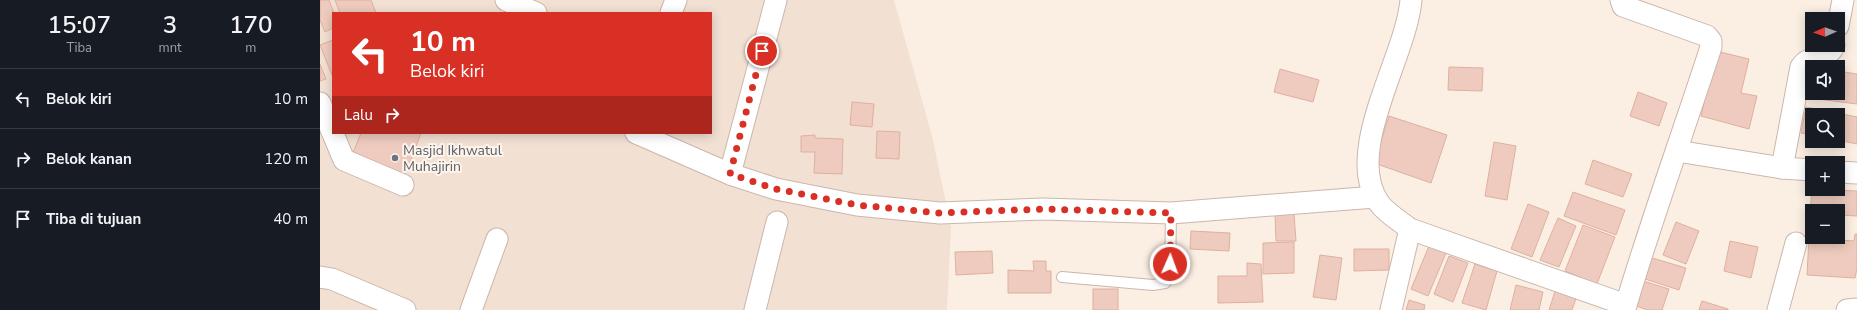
<!DOCTYPE html>
<html lang="id">
<head>
<meta charset="utf-8">
<style>
  :root { --surface:#171b24; --page:#242831; --text:#f1f3f6; --muted:#9ea1a6; --line:#363941 }
  body { margin:0; font-family:"Nunito Sans",sans-serif; background:var(--page); color:var(--text); height:100vh; display:flex; flex-direction:column; font-size:15px; white-space:nowrap }
  * { box-sizing:border-box; margin:0 }
  p { font-size:13px; color:var(--muted) }
  .icon { flex:none; width:22px; height:22px; fill:none; stroke:currentColor; stroke-width:2; stroke-linecap:round; stroke-linejoin:round }
  .map { position:relative; flex:1; overflow:hidden }
  .sheet { display:flex; flex-direction:column; background:var(--surface); width:320px }
  .sheet>* { flex:none }
  .banner { position:absolute; left:12px; top:12px; width:380px; height:122px; border-radius:0px; box-shadow:0 2px 10px #0003; background:#d93025; color:#fff; overflow:hidden }
  .needle { width:26px; rotate:268deg }
  .tools { position:absolute; left:1485px; top:12px; display:grid; gap:8px }
  .tools a { display:grid; place-items:center; width:40px; height:40px; border-radius:0px; background:var(--surface); box-shadow:0 2px 10px #0003; font-size:20px }
  .pin { position:absolute; display:grid; place-items:center; width:34px; height:34px; color:#fff; margin:-17px; border:2px solid #fff; border-radius:50%; box-shadow:0 1px 4px #0007 }
  .me { position:absolute; width:44px; margin:-22px; rotate:2deg; stroke-linejoin:round; filter:drop-shadow(0 0 3px #0008) }
  .turn { display:flex; align-items:center; gap:14px; height:84px; padding:0 12px; font-size:18px }
  .turn .icon { width:52px; height:52px; stroke-width:2.5 }
  .turn b { display:block; font-size:28px; line-height:34px }
  .then { display:flex; align-items:center; height:38px; padding:0 12px; background:#0003; gap:8px; font-size:15px }
  .eta { display:flex; justify-content:space-evenly; align-items:center; height:68px; text-align:center }
  .eta b { font-size:24px; font-weight:600; line-height:28px }
  ul { padding:0; list-style:none }
  li { display:flex; align-items:center; gap:12px; height:60px; padding:0 12px; border-top:1px solid var(--line) }
  li div { flex:1 }
  li b { display:block; font-size:15px }
  li em { font-style:normal }
  main { display:flex; flex:1; min-height:0 }
  .map>svg:first-child { display:block }
  .residential { fill:#f2e0d3; fill-rule:evenodd }
  .building { fill:#eecbbe; stroke:#dfb09f }
  .lines { fill:none; stroke-linecap:round; stroke-linejoin:round }
  .service-casing { stroke:#cbb6ac; stroke-width:12 }
  .minor-casing { stroke:#cbb6ac; stroke-width:23 }
  .service { stroke:#fff; stroke-width:10 }
  .minor { stroke:#fff; stroke-width:21 }
  .route { stroke:#d93025; stroke-width:7; stroke-dasharray:0 12.6 }
  .worship-dot { fill:#6b7280; stroke:#fef4ea; stroke-width:1.5 }
  .labels { text-anchor:middle; dominant-baseline:central; stroke-width:4; stroke-linejoin:round; paint-order:stroke }
  .worship-label { font-size:14px; fill:#5b616d; stroke:#fef4ea; text-anchor:start }
</style>
</head>
<body>
<main>
<section class="sheet">
<div class="eta">
<div><b>15:07</b><p>Tiba</p></div>
<div><b>3</b><p>mnt</p></div>
<div><b>170</b><p>m</p></div>
</div>
<ul>
<li><svg class="icon" aria-label="left" viewBox="0 0 24 24"><path d="M17 20v-9H6M10 6l-5 5 5 5"/></svg><div><b>Belok kiri</b></div><em>10 m</em></li>
<li><svg class="icon" aria-label="right" viewBox="0 0 24 24"><path d="M7 20v-9h11M14 6l5 5-5 5"/></svg><div><b>Belok kanan</b></div><em>120 m</em></li>
<li><svg class="icon" aria-label="arrive" viewBox="0 0 24 24"><path d="M6 21V4h12l-3 4 3 4H6"/></svg><div><b>Tiba di tujuan</b></div><em>40 m</em></li>
</ul>
</section>
<div class="map">
<svg width="1537" height="310" viewBox="0 0 1537 310">
  <rect width="100%" height="100%" fill="#fbefe4"/>
  <!-- residential -->
  <path class="residential" d="M0,0H574L612,136L631,227L627,310H0ZM13,13H391V133H13Z"/>
  <!-- building -->
  <g class="building">
    <path d="M0,0H9L14,13L13,28L5,32L0,20Z"/>
    <path d="M15,0H51L56,13H20Z"/>
    <path d="M13,40V75H12L0,45Z"/>
    <path d="M1396,51L1429,59L1421,93L1437,96L1429,129L1381,116Z"/>
    <path d="M0,64L6,79L0,81Z"/>
    <path d="M1129,67L1163,68L1162,91L1128,90Z"/>
    <path d="M960,69L999,80L993,102L954,92Z"/>
    <path d="M1518,71L1537,74V104L1490,98L1492,85V93H1518Z"/>
    <path d="M1318,92L1347,103L1339,126L1310,116Z"/>
    <path d="M532,102L554,104L552,127L530,125Z"/>
    <path d="M1486,107L1537,117V144L1518,140V115H1492V135L1481,133Z"/>
    <path d="M1069,116L1127,135L1111,183L1054,163Z"/>
    <path d="M557,131L580,132L579,159L556,158Z"/>
    <path d="M41,133H101L85,175L32,155Z"/>
    <path d="M495,135V138L523,139L522,174L494,173L495,152H481V136Z"/>
    <path d="M1174,142L1196,146L1187,200L1165,196Z"/>
    <path d="M1273,160L1312,174L1303,197L1265,184Z"/>
    <path d="M1492,189L1537,191V216L1518,215V211H1492L1490,214Z"/>
    <path d="M1253,192L1305,210L1296,235L1244,216Z"/>
    <path d="M1208,204L1229,212L1212,257L1191,249Z"/>
    <path d="M974,214L976,241H956L955,215Z"/>
    <path d="M1238,218L1256,226L1239,267L1220,260Z"/>
    <path d="M1356,222L1379,231L1366,264L1343,255Z"/>
    <path d="M1263,225L1295,237L1277,284L1245,271Z"/>
    <path d="M871,231L910,233L909,251L870,249Z"/>
    <path d="M1535,234H1537V269L1535,278L1487,275L1489,238L1534,241Z"/>
    <path d="M1410,241L1438,247L1431,278L1404,271Z"/>
    <path d="M974,242V273L943,274V243Z"/>
    <path d="M1109,246L1126,253L1108,296L1091,289Z"/>
    <path d="M1034,249H1069V270L1034,271Z"/>
    <path d="M672,251L673,273L636,275L635,252Z"/>
    <path d="M1000,255L1022,258L1016,300L993,297Z"/>
    <path d="M1129,256L1148,263L1133,302L1114,294Z"/>
    <path d="M1329,257L1366,268L1359,290L1322,278Z"/>
    <path d="M713,261H726V271H731V293H688V270L714,271Z"/>
    <path d="M927,263L941,264L943,302L898,303V276H927Z"/>
    <path d="M1155,264L1177,271L1166,310L1142,303Z"/>
    <path d="M1323,281L1349,289L1342,310H1328L1316,306Z"/>
    <path d="M1196,285L1223,292L1219,310H1190Z"/>
    <path d="M1237,285L1258,293L1252,310H1229Z"/>
    <rect x="773" y="289" width="25" height="21"/>
    <path d="M1089,300L1105,305L1104,310H1086Z"/>
    <path d="M1382,301L1408,309V310H1379Z"/>
  </g>
  <g class="lines">
    <defs>
      <path id="service" d="M742,277L833,285L845,283L850,277L851,213"/>
      <g id="minor">
        <path d="M186,0L216,13"/>
        <path d="M1091,0C1086,58 1023,151 1059,203C1066,213 1080,221 1090,229L1306,305L1305,310"/>
        <path d="M1301,0L1303,6L1387,36L1391,41V47C1363,133 1332,218 1306,305"/>
        <path d="M351,13L356,0"/>
        <path d="M1518,26L1523,0"/>
        <path d="M0,103L24,160L83,185"/>
        <path d="M316,133L410,174L456,189L537,205L620,213L723,209L851,213L1055,197"/>
        <path d="M1357,151L1462,168L1492,170"/>
        <path d="M1462,168L1481,67C1491,52 1509,61 1514,45"/>
        <path d="M1518,172L1537,173"/>
        <path d="M410,174L456,0"/>
        <path d="M0,277L12,279L85,310"/>
        <path d="M151,310L177,239"/>
        <path d="M435,310L457,222"/>
        <path d="M1071,310L1090,229"/>
        <path d="M1458,310L1476,243"/>
        <path d="M1527,310L1537,309"/>
      </g>
    </defs>
    <!-- service casing -->
    <use href="#service" class="service-casing"/>
    <!-- minor casing -->
    <use href="#minor" class="minor-casing"/>
    <!-- service -->
    <use href="#service" class="service"/>
    <!-- minor -->
    <use href="#minor" class="minor"/>
  </g>
  <g class="lines">
    <!-- route -->
    <path class="route" d="M442,51L410,174L456,189L537,205L620,213L723,209L851,213L850,264"/>
  </g>
  <!-- markers -->
  <circle class="worship-dot" cx="75" cy="158" r="4"/>
  <g class="labels">
    <!-- worship labels -->
    <g class="worship-label">
      <text x="83" y="150">Masjid Ikhwatul<tspan x="83" dy="16">Muhajirin</tspan></text>
    </g>
  </g>
</svg>
<div class="tools">
<a><svg class="needle" viewBox="-14 -14 28 28"><path d="M0-13l5 13h-10z" fill="#e53935"/><path d="M0 13l5-13h-10z" fill="#9ea1a6"/></svg></a>
<a><svg class="icon" aria-label="sound" viewBox="0 0 24 24"><path d="M4 9h4l5-4v14l-5-4H4zM17 9q2 3 0 6"/></svg></a>
<a><svg class="icon" aria-label="search" viewBox="0 0 24 24"><circle cx="10" cy="10" r="6"/><path d="M15 15l6 6"/></svg></a>
<a>+</a>
<a>−</a>
</div>
<div class="pin" style="left:442px;top:51px;background:#d93025"><svg class="icon" aria-label="arrive" viewBox="0 0 24 24"><path d="M6 21V4h12l-3 4 3 4H6"/></svg></div>
<svg class="me" style="left:850px;top:264px" viewBox="-20 -20 40 40"><circle r="17" fill="#d93025" stroke="#fff" stroke-width="3"/><path d="M0-11L8 9 0 5-8 9z" fill="#fff"/></svg>
<div class="banner">
<div class="turn"><svg class="icon" aria-label="left" viewBox="0 0 24 24"><path d="M17 20v-9H6M10 6l-5 5 5 5"/></svg><div><b>10 m</b>Belok kiri</div></div>
<div class="then">Lalu<svg class="icon" aria-label="right" viewBox="0 0 24 24"><path d="M7 20v-9h11M14 6l5 5-5 5"/></svg></div>
</div>
</div>
</main>
</body>
</html>
